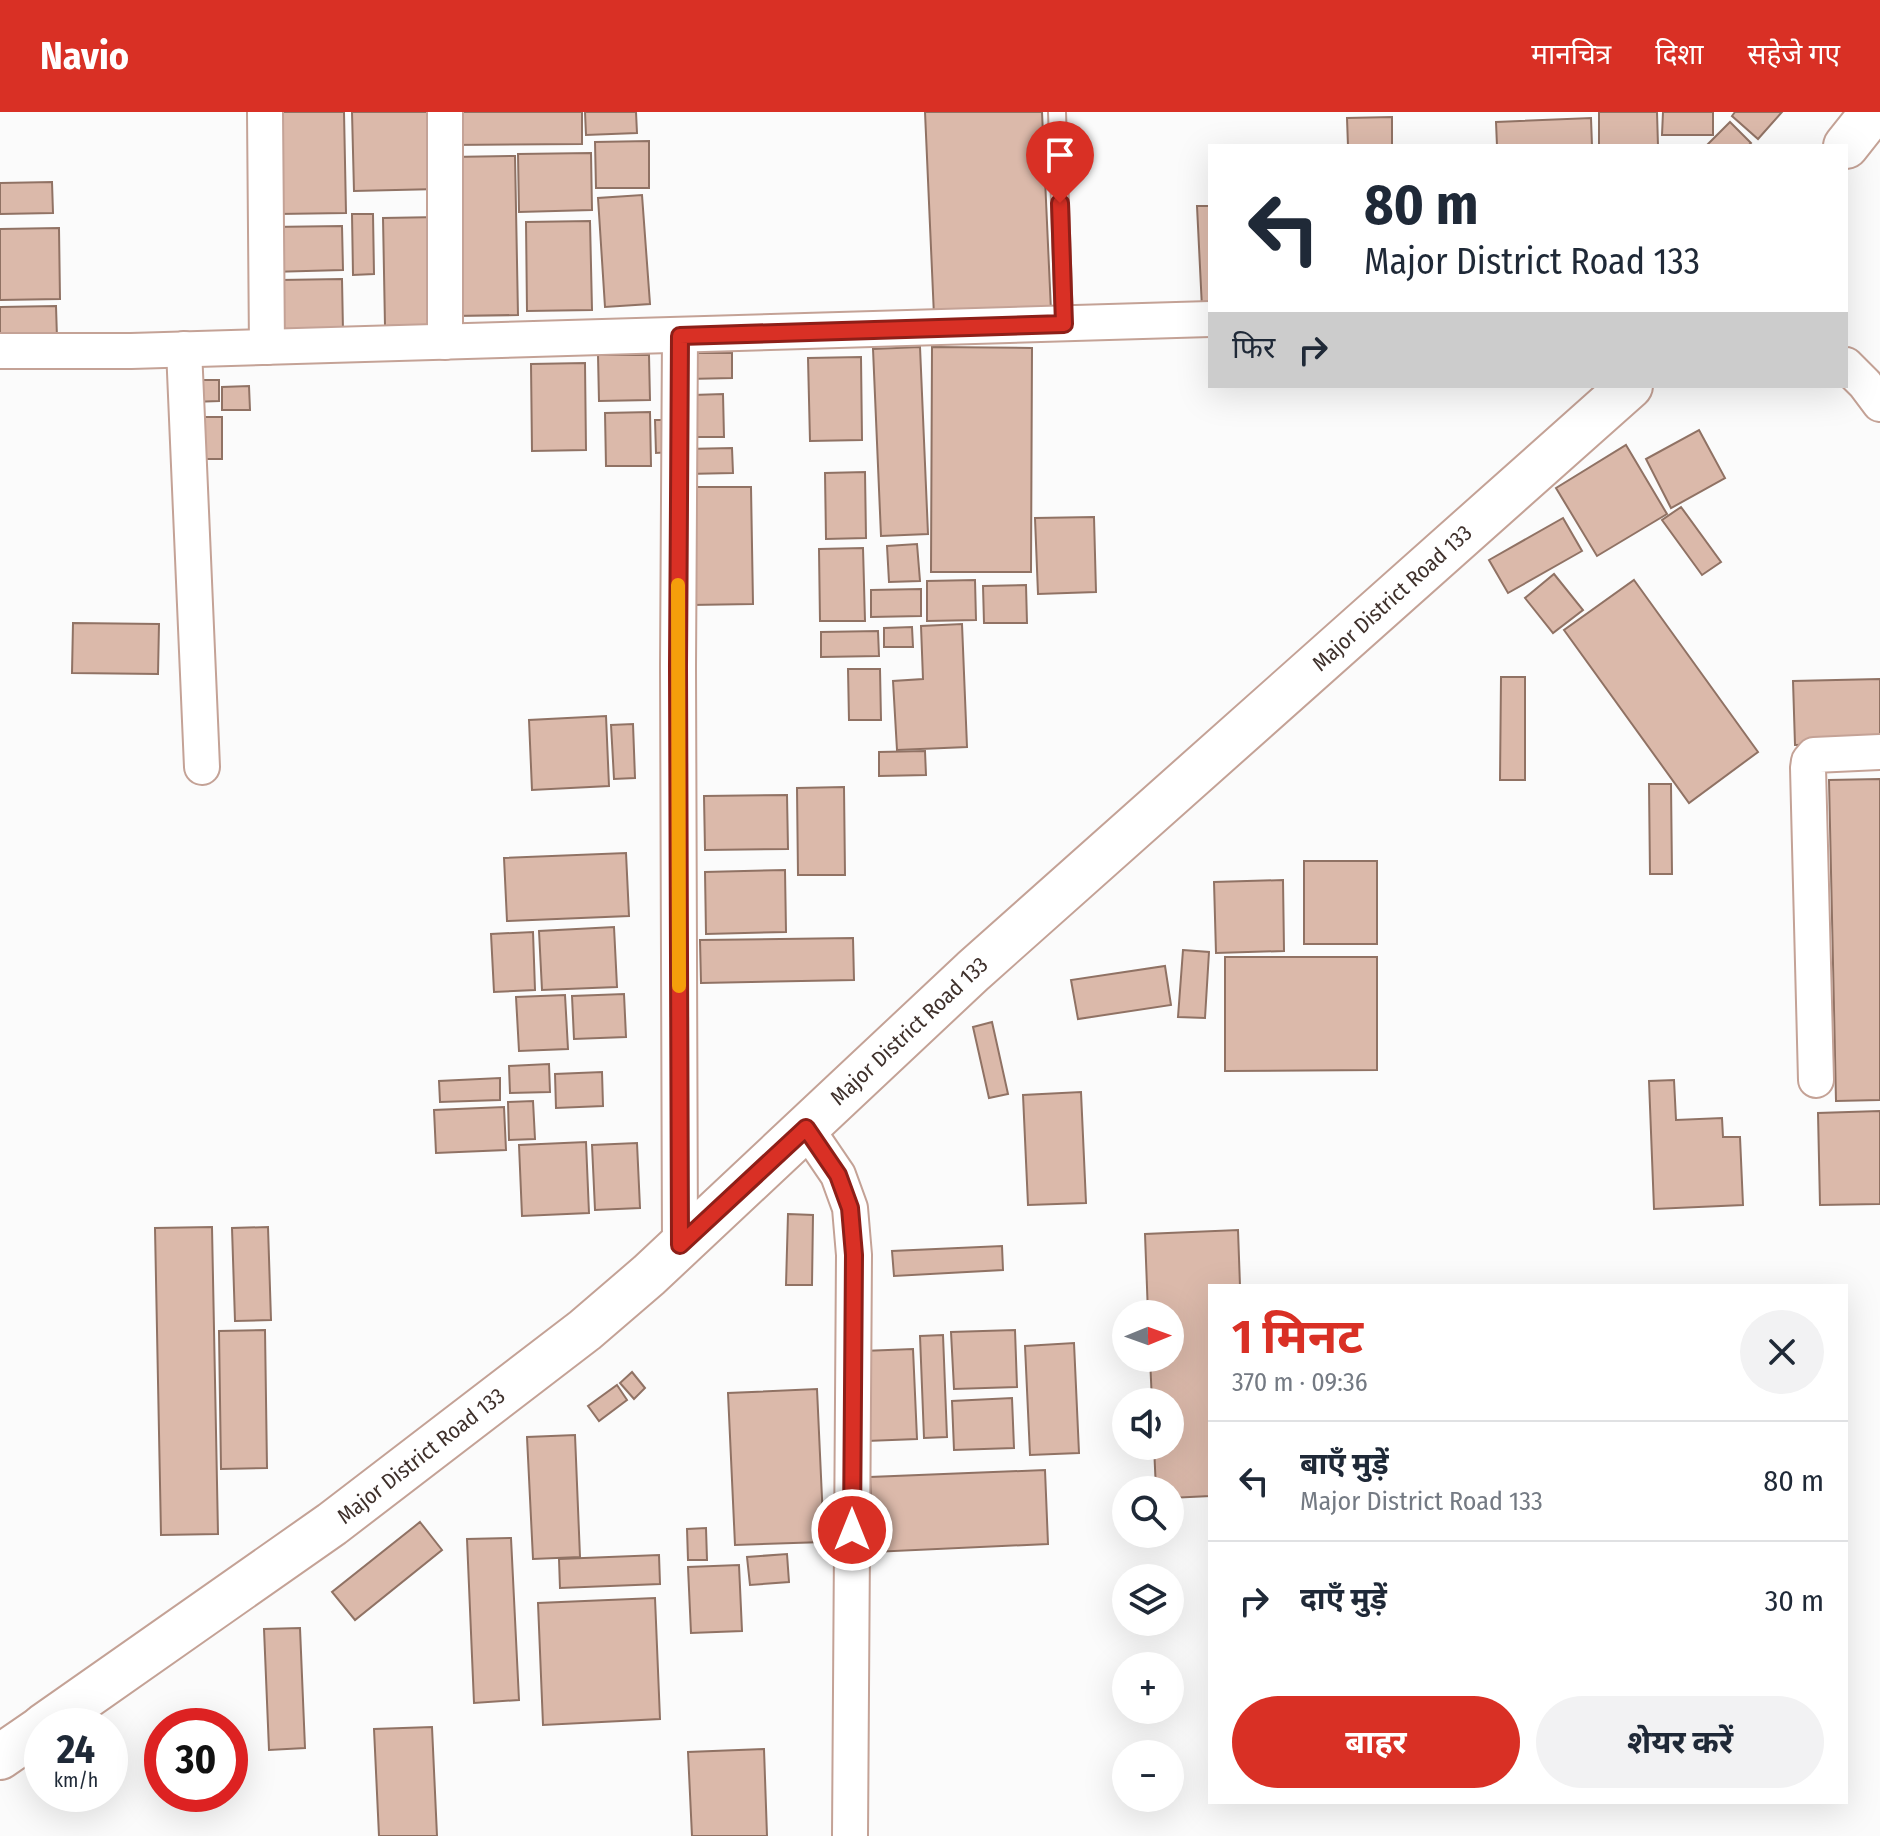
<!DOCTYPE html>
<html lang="hi">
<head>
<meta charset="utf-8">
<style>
  :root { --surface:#fff; --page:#f2f2f3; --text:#1f2937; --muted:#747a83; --line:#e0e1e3; --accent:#d93025 }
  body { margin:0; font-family:"Fira Sans Condensed","Noto Sans Devanagari",sans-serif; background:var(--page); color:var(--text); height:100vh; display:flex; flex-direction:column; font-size:30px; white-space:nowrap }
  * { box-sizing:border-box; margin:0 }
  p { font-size:26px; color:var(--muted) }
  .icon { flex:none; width:44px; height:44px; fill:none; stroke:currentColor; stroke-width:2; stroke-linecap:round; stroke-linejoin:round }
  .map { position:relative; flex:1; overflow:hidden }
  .details { position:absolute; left:1208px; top:1172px; width:640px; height:520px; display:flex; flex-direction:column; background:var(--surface); border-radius:0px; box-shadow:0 8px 32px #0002 }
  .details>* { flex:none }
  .hud { position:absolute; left:1208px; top:32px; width:640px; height:244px; border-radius:0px; box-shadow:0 8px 32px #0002; background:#fff; color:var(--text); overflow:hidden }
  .needle { width:52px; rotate:89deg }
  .fabs { position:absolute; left:1112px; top:1188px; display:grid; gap:16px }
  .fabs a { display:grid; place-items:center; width:72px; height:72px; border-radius:50%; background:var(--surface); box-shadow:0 8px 32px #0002; font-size:40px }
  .speed { position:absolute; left:24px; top:1596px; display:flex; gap:16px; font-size:40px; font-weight:700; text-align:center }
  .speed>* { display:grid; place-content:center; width:104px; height:104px; border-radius:50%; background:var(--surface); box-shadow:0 8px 32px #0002; line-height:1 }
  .speed small { font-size:20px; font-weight:400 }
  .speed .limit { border:12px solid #d22; background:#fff; color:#111 }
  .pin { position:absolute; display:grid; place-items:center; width:68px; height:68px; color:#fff; margin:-82px -34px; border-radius:50% 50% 50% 0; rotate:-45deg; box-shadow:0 0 8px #0007 }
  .pin .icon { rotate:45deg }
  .me { position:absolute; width:88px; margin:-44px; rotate:0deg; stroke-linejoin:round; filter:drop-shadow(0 0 6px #0008) }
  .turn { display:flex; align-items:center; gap:28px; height:168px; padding:0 24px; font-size:36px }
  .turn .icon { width:104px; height:104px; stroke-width:2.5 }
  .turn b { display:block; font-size:56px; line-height:68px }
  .then { display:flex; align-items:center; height:76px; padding:0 24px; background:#0003; gap:16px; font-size:30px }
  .round { display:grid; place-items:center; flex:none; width:84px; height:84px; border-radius:42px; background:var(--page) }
  .headline { display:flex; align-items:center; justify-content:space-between; height:136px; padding:0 24px }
  h1 { font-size:48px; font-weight:700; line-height:60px; color:var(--accent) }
  .primary-button { display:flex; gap:16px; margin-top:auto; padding:16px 24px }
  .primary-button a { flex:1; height:92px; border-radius:48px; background:var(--accent); color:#fff; font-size:32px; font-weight:700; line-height:92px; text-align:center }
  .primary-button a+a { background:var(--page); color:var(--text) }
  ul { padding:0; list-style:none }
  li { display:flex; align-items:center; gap:24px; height:120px; padding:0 24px; border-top:2px solid var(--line) }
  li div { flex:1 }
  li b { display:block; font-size:30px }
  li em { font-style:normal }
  header { display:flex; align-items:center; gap:48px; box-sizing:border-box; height:112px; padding:0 40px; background:var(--accent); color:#fff }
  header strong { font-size:38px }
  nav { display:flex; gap:44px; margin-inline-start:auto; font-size:28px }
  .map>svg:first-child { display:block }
  .building { fill:#dbb9aa; stroke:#907264; stroke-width:2 }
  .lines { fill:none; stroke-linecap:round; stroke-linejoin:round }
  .lane-casing { stroke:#c4a296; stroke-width:20 }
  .street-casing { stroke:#c4a296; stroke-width:38 }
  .secondary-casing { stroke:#c4a296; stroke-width:48 }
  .lane { stroke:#fff; stroke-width:16 }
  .street { stroke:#fff; stroke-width:34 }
  .secondary { stroke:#fff; stroke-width:44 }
  .route-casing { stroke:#8d1f18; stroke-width:20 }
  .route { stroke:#d93025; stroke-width:14 }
  .slow { stroke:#f59e0b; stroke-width:14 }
  .labels { text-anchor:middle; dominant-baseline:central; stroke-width:6; stroke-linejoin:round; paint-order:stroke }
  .street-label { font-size:22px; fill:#3f312c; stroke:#fff }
</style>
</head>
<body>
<header>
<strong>Navio</strong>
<nav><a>मानचित्र</a><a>दिशा</a><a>सहेजे गए</a></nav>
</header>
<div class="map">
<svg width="1880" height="1724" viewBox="0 0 1880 1724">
  <rect width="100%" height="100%" fill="#fbfbfb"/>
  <!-- building -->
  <g class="building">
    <path d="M276,0H344L346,101L278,102Z"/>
    <path d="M352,0H437L438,77L354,79Z"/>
    <path d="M449,0H582V32L449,33Z"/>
    <path d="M585,0H636L637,21L586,23Z"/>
    <path d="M925,0H1042L1051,199L934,204Z"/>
    <path d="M1599,0H1657L1658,34H1599Z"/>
    <path d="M1663,0H1713V23H1662Z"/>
    <path d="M1735,0H1782L1758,27L1732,4Z"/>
    <path d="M1392,5V34H1348L1347,6Z"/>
    <path d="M1591,6L1592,34H1497L1496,10Z"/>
    <path d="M1730,10L1751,31L1748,34H1706Z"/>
    <path d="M649,29V76H596L595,30Z"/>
    <path d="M591,41L592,98L519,100L518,42Z"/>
    <path d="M515,44L518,203L454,204L451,45Z"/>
    <path d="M52,70L53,101L0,102V71Z"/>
    <path d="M642,83L650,192L605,195L598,86Z"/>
    <path d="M1197,94H1210V196H1202Z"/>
    <path d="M352,102H373L374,162L353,163Z"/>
    <path d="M440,105L441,213L385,214L383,106Z"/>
    <path d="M590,109L592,198L527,199L526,110Z"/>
    <path d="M342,114L343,158L270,160V115Z"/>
    <path d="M59,116L60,187L0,188V117Z"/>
    <path d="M342,167L343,219L281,220L280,168Z"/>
    <path d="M56,194L57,226L0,227V195Z"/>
    <path d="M920,235L928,422L881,424L873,237Z"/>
    <path d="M932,235L1032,236L1031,460H931Z"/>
    <path d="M688,241H732V266L688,267Z"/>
    <path d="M598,243H649L650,288L599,289Z"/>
    <path d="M861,245L862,328L810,329L808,246Z"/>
    <path d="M585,251L586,338L532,339L531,252Z"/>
    <path d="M192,268H219V289L192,290Z"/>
    <path d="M249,274L250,298H222V275Z"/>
    <path d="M723,282L724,325H694L693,283Z"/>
    <path d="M650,300L651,354H606L605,301Z"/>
    <path d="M189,305H222V347H190Z"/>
    <path d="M655,308H671V340L656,341Z"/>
    <path d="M1699,318L1725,366L1671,396L1646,347Z"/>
    <path d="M1626,333L1667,402L1597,444L1556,376Z"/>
    <path d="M732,336L733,361L686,362L685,337Z"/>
    <path d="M865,360L866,426L826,427L825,361Z"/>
    <path d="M689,375H751L753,492L690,493Z"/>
    <path d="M1681,395L1721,450L1702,463L1662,408Z"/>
    <path d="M1094,405L1096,480L1038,482L1035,406Z"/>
    <path d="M1563,406L1582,439L1508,481L1489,448Z"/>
    <path d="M917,432L920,469L889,470L887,434Z"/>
    <path d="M863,436L865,509H820L819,437Z"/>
    <path d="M1554,462L1583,498L1553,521L1525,486Z"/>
    <path d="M975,468L976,508L927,509V469Z"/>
    <path d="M1634,468L1758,640L1689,691L1564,518Z"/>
    <path d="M1026,473L1027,511H984L983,474Z"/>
    <path d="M921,477V504L871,505V478Z"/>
    <path d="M73,511L159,512L158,562L72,561Z"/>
    <path d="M962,512L967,635L897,638L893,569L923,567L921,514Z"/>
    <path d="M912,515L913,535H884V516Z"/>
    <path d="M878,519L879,544L821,545V520Z"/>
    <path d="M848,557H880L881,608H849Z"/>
    <path d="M1501,565H1525V668H1500Z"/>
    <path d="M1880,567V631L1795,633L1793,569Z"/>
    <path d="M606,604L609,674L532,678L529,608Z"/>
    <path d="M633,612L635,666L614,667L611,613Z"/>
    <path d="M925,639L926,663L879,664V640Z"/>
    <path d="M1880,667V988L1836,989L1829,668Z"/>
    <path d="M1649,672H1671L1672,762H1650Z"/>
    <path d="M844,675L845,763H798L797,676Z"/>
    <path d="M787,683L788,737L705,738L704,684Z"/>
    <path d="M626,741L629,804L507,809L504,746Z"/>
    <rect x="1304" y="749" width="73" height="83"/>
    <path d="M785,758L786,820L706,822L705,760Z"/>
    <path d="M1283,768L1284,839L1216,841L1214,770Z"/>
    <path d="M614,815L617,875L542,878L539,819Z"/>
    <path d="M533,820L535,878L494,880L491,822Z"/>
    <path d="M853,826L854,868L701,871L700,828Z"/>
    <path d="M1183,838L1209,840L1205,906L1178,905Z"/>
    <path d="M1225,845H1377V958L1225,959Z"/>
    <path d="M1165,854L1171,893L1078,907L1071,868Z"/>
    <path d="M624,882L626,925L574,927L572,884Z"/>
    <path d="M565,883L568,937L519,939L516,885Z"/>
    <path d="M992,910L1008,982L989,986L973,915Z"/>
    <path d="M549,952L550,980L510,981L509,954Z"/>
    <path d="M602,960L603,994L556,996L555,962Z"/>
    <path d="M500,966V988L440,990L439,969Z"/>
    <path d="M1674,968L1676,1008L1722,1006L1723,1025H1740L1743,1093L1654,1097L1649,969Z"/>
    <path d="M1081,980L1086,1091L1028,1093L1023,983Z"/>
    <path d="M533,989L535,1027L509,1028L508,990Z"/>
    <path d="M504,995L506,1038L436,1041L434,998Z"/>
    <path d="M1880,999V1092L1820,1093L1818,1001Z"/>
    <path d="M586,1030L589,1101L522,1104L519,1033Z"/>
    <path d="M637,1031L640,1096L595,1098L592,1033Z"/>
    <path d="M788,1102L813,1103L812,1173H786Z"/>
    <path d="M212,1115L218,1422L161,1423L155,1116Z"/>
    <path d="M268,1115L271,1208L235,1209L232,1116Z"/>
    <path d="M1238,1118L1240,1174H1210V1384L1170,1386V1378H1156L1154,1334H1170V1290H1152L1150,1246H1170V1202H1148L1145,1122Z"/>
    <path d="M1002,1134L1003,1158L894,1164L892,1139Z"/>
    <path d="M265,1218L267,1356L221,1357L219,1219Z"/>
    <path d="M1015,1218L1017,1275L954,1277L951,1220Z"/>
    <path d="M943,1223L947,1325L924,1326L920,1224Z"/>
    <path d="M1074,1231L1079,1341L1030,1343L1025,1234Z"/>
    <path d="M913,1237L917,1327L867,1329L863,1239Z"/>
    <path d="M632,1260L645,1276L634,1287L620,1271Z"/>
    <path d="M617,1273L627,1288L599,1309L588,1294Z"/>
    <path d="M817,1277L824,1430L735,1433L728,1281Z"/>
    <path d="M1012,1286L1014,1336L954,1338L952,1289Z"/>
    <path d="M575,1323L580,1445L533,1447L527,1325Z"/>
    <path d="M1045,1358L1048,1432L873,1440L870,1365Z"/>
    <path d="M420,1410L442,1438L355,1508L332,1480Z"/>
    <path d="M706,1416L707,1448H688L687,1417Z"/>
    <path d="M511,1426L519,1588L474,1591L467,1427Z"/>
    <path d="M787,1442L789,1470L750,1473L747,1445Z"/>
    <path d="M659,1443L660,1472L560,1476L559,1447Z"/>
    <path d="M739,1453L742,1519L691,1521L688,1455Z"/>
    <path d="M655,1486L660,1607L543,1613L538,1491Z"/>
    <path d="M300,1516L305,1636L269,1638L264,1517Z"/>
    <path d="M432,1615L437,1724H379L374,1617Z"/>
    <path d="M764,1637L767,1724H692L688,1640Z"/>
  </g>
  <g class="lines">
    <defs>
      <path id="lane" d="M1057,0L1064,212"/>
      <g id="street">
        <path d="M265,0L267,235"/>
        <path d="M445,0V230"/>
        <path d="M680,224L678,555L680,1133"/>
        <path d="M184,237L202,655"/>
        <path d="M0,239H131L1210,207"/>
        <path d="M1846,253L1865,272L1880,292"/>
        <path d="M1816,968L1808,656L1809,649L1814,643L1880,640"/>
        <path d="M806,1016L838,1063L850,1096L854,1143L850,1724"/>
      </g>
      <g id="secondary">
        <path d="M1846,34L1873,0"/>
        <path d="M44,1614L332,1412L585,1218L649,1163L973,859L1630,274"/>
        <path d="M0,1645L42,1616"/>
      </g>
    </defs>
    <!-- lane casing -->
    <use href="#lane" class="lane-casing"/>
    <!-- street casing -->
    <use href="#street" class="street-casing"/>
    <!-- secondary casing -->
    <use href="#secondary" class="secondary-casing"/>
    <!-- lane -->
    <use href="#lane" class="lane"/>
    <!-- street -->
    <use href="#street" class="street"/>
    <!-- secondary -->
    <use href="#secondary" class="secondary"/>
  </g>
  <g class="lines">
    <defs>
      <path id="route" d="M852,1418L854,1143L850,1096L838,1063L806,1016L680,1133L678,555L680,224L1064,212L1060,91"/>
    </defs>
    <!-- route casing -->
    <use href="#route" class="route-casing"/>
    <!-- route -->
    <use href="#route" class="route"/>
    <!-- slow -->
    <path class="slow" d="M678,473L679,874"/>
  </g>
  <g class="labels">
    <!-- street labels -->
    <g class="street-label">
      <text transform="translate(1392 486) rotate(-42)">Major District Road 133</text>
      <text transform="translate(909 919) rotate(-43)">Major District Road 133</text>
      <text transform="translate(421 1344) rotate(-38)">Major District Road 133</text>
    </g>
  </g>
</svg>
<div class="fabs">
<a><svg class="needle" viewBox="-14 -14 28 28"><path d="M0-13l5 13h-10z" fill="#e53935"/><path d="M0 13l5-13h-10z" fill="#747a83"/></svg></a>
<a><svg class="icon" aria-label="sound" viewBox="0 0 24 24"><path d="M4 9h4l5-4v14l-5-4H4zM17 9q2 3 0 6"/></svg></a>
<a><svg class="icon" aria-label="search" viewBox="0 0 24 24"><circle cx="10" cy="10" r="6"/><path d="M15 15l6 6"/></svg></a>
<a><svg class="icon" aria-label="layers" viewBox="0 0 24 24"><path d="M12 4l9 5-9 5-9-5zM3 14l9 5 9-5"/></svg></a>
<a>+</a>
<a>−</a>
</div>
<div class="speed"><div>24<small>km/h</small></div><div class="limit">30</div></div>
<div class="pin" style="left:1060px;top:91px;background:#d93025"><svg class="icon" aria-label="arrive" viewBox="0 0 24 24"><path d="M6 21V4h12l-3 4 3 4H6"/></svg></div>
<svg class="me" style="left:852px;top:1418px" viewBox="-20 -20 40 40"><circle r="17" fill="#d93025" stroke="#fff" stroke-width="3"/><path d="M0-11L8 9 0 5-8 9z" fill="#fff"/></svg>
<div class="hud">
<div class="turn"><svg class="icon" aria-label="left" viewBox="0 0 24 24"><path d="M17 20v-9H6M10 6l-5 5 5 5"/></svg><div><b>80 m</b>Major District Road 133</div></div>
<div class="then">फिर<svg class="icon" aria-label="right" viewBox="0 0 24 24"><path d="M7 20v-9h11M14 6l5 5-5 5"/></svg></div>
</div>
<section class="details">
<div class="headline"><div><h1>1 मिनट</h1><p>370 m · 09:36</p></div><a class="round"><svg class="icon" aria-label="close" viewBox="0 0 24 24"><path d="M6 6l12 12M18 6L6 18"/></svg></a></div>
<ul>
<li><svg class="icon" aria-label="left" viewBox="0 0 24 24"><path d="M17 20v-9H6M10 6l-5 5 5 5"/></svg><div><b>बाएँ मुड़ें</b><p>Major District Road 133</p></div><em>80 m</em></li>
<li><svg class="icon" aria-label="right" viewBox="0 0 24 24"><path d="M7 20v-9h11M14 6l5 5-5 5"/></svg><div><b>दाएँ मुड़ें</b></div><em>30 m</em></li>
</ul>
<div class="primary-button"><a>बाहर</a><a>शेयर करें</a></div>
</section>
</div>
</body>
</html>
